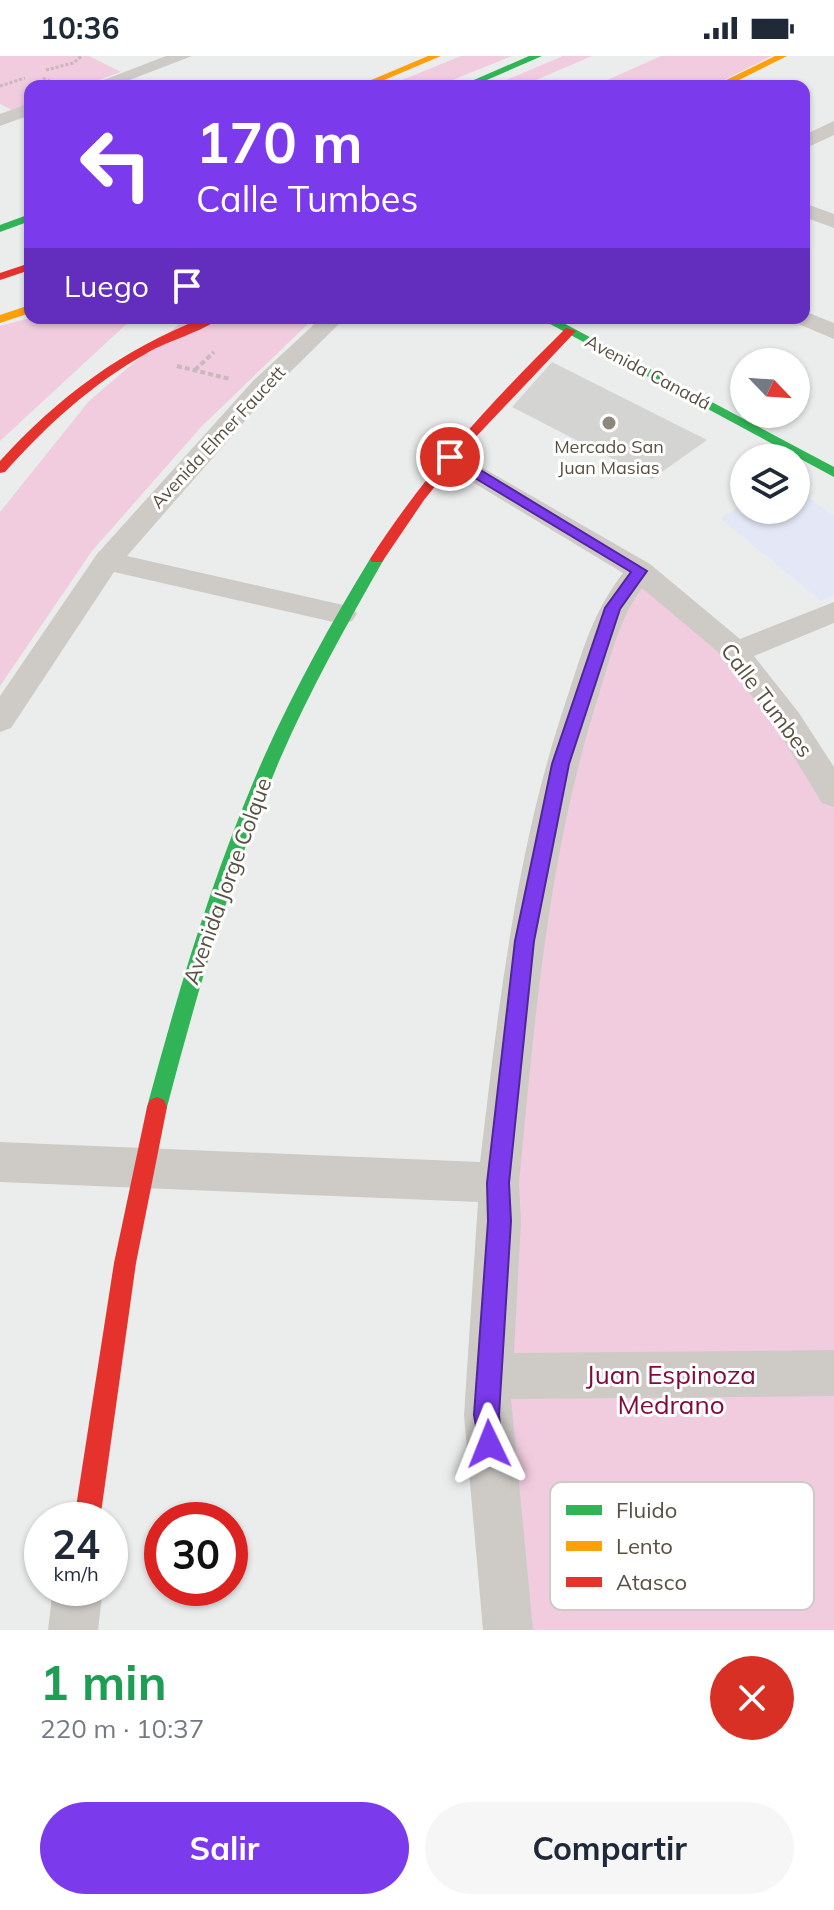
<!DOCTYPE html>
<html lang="es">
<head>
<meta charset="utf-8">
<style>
  :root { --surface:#fff; --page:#f6f6f7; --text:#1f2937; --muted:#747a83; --accent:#7c3aed }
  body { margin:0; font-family:Mulish,sans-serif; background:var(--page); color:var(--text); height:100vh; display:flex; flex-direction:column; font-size:30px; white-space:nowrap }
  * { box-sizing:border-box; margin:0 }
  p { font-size:26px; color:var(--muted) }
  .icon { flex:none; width:44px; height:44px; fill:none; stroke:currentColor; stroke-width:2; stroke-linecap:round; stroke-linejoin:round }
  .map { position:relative; height:1574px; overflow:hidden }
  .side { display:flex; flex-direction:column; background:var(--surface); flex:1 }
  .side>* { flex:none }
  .guide { position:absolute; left:24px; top:24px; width:786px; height:244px; border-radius:16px; box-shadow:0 2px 6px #0004; background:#7c3aed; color:#fff; overflow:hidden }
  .needle { width:52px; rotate:115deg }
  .controls { position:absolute; left:730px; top:292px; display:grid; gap:16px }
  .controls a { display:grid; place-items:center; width:80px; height:80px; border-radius:50%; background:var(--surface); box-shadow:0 2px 6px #0004; font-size:40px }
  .speed { position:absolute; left:24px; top:1446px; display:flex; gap:16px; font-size:40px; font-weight:700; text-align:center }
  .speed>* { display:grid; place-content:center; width:104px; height:104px; border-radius:50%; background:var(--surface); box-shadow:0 2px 6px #0004; line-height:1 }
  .speed small { font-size:20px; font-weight:400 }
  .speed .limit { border:12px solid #d22; background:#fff; color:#111 }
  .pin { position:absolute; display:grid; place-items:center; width:68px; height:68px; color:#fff; margin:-34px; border:4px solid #fff; border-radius:50%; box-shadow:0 2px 8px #0007 }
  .me { position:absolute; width:88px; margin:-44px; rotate:358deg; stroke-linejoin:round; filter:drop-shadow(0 0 6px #0008) }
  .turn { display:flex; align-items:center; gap:28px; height:168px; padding:0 40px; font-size:36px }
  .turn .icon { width:104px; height:104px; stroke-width:2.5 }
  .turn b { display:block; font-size:56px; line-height:68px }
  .then { display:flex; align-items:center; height:76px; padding:0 40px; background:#0003; gap:16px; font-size:30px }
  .round { display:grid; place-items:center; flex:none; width:84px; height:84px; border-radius:42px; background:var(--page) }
  .headline { display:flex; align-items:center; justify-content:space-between; height:136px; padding:0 40px }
  h1 { font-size:48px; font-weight:700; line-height:60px; color:#1e9e55 }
  .primary-button { display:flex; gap:16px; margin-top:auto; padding:16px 40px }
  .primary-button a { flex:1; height:92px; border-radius:48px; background:var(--accent); color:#fff; font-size:32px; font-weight:700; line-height:92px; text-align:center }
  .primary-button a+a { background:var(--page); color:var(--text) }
  .status { display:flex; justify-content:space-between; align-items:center; height:56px; padding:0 40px; background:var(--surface); direction:ltr }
  .status svg { height:22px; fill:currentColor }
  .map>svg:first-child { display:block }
  .commercial { fill:#e4e8f6 }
  .green { fill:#f0ccde }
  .building { fill:#d4d4d3 }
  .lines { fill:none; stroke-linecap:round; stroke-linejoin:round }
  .path-far1 { stroke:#c8b9bc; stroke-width:3; stroke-dasharray:3 2; stroke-linecap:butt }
  .path { stroke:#c8b9bc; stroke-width:4; stroke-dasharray:5 3; stroke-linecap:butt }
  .street { fill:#cecbc7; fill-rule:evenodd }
  .fast { fill:#30b455; fill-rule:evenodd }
  .slow { fill:#ff9f0a; fill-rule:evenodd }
  .jam { fill:#e5322d; fill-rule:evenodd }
  .route { fill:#7c3aed; stroke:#51269a; stroke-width:2 }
  .poi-dot { fill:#8d877d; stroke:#fff; stroke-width:3 }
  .labels { text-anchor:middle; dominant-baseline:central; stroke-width:6; stroke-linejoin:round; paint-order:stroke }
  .far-street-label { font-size:18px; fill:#5a5041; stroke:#fff }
  .far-poi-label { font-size:18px; fill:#5a5041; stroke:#fff }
  .street-label { font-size:22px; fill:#5a5041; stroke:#fff }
  .near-park-label { font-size:26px; fill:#830b39; stroke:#fff }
  .key { fill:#fff; stroke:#cecac6; stroke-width:2 }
  .key-label { font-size:22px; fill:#5a5041 }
</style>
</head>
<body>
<div class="status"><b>10:36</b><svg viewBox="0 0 49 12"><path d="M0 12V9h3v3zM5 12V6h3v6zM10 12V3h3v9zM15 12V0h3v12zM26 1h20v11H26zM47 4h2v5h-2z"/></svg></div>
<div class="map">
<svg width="834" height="1574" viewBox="0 0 834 1574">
  <rect width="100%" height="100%" fill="#ebeded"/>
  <!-- commercial -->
  <path class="commercial" d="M796,432L834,460V539L821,545L720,462L744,448V454H796Z"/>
  <!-- green -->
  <g class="green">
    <path d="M0,0H89L121,16L82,30H30V48L12,54L0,48Z"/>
    <path d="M461,0H512L438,30H387Z"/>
    <path d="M563,0H592L522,30H492Z"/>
    <path d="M661,0H772L712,30H594Z"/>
    <path d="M30,262H133L0,385V270Z"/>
    <path d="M186,262H314L202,370L92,495L0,630V456L89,345Z"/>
    <path d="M646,522L748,608L834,717V1574H508L509,1131L569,710L621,554Z"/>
  </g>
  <!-- building -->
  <path class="building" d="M552,306L707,384L652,423L512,351Z"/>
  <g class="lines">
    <!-- path-far1 -->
    <g class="path-far1">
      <path d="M46,14L73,7L82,0"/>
      <path d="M43,22L60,30"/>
      <path d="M0,30L25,22"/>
    </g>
    <!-- path -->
    <g class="path">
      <path d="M177,310L230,323"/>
      <path d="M195,314L214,296"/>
    </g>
    <!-- street -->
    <g class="street">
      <path d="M166,0H192L114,30H88Z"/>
      <path d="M30,47V59L0,70V58Z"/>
      <path d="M834,65V79L804,93V79Z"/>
      <path d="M804,147L834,158V172L804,161Z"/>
      <path d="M804,255L834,267V283L796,267L793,262H804Z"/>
      <path d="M321,262H345L271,335L127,500L352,551L357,558L352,565L342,568L114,516L11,672L0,676V640L97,498L253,325Z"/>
      <path d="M450,393L650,508L740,583L834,546V567L754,600L799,657L834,711V751L822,747L777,673L718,596L642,532C619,563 611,601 599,638C548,797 535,961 519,1127L521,1165L514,1297L834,1294V1340L511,1343L533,1574H483L464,1359L478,1146L0,1126V1086L480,1106C499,948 516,790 568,639C584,591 592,558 623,517L441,407L437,401Z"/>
      <path d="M53,1532H103L98,1574H48Z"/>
    </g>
    <!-- fast -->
    <g class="fast">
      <path d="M529,0H542L473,30H460Z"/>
      <path d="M30,158V165L0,176V169Z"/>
      <path d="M539,262H554L834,411V421Z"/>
      <path d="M377,498L384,503C347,568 310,634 280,703C232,816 198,933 167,1051L164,1058L157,1061L150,1058L147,1051C179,932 214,814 264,701C295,632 331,567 370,503Z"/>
    </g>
    <!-- slow -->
    <g class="slow">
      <path d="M428,0H441L370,30H357Z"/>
      <path d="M775,0H787L727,30H714Z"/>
      <path d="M30,249V257L0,267V259Z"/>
    </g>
    <!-- jam -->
    <g class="jam">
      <path d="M30,207V214L0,224V217Z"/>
      <path d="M203,262H220C202,276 169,284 147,297C92,328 47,369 5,416L0,417V405C58,341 123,293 203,262Z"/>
      <path d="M566,272L576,275L471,386L424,444L382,506H372L370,503C425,417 493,344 566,272Z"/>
      <path d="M157,1041L164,1044L167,1051L136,1207L100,1464H74L114,1207L147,1051L150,1044Z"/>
    </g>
  </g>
  <!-- route -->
  <path class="route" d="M445,398H454L647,515L620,553L569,708L534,885L509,1127L511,1165L499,1359L502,1388L498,1397L489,1401L481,1397L474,1359L488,1165L487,1127L515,885L552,708L605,552L631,516L445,404Z"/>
  <!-- markers -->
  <circle class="poi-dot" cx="609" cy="367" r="8"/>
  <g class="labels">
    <!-- far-street labels -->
    <g class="far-street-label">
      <text transform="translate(648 316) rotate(28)">Avenida Canadá</text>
      <text transform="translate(218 381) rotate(-47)">Avenida Elmer Faucett</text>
    </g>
    <!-- far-poi labels -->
    <g class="far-poi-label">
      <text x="609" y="390">Mercado San<tspan x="609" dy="21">Juan Masias</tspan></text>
    </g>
    <!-- street labels -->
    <g class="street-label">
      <text transform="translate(767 644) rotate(53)">Calle Tumbes</text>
      <text transform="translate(227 825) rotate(-70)">Avenida Jorge Colque</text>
    </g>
    <!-- near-park labels -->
    <g class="near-park-label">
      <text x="671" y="1318">Juan Espinoza<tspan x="671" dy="30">Medrano</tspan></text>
    </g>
  </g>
  <!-- legend -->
  <rect x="550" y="1426" width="264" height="128" rx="12" class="key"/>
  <rect x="566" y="1449" width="36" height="10" fill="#30b455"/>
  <rect x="566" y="1485" width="36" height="10" fill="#ff9f0a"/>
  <rect x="566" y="1521" width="36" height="10" fill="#e5322d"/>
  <g class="key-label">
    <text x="616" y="1462">Fluido</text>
    <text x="616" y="1498">Lento</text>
    <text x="616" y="1534">Atasco</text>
  </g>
</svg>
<div class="controls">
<a><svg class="needle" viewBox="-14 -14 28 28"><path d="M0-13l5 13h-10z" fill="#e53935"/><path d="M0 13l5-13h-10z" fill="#747a83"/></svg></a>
<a><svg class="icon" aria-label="layers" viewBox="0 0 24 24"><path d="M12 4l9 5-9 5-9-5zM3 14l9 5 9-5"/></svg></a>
</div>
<div class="speed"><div>24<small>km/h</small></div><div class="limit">30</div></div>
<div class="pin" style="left:450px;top:401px;background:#d93025"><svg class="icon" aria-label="arrive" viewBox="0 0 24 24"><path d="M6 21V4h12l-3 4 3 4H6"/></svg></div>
<svg class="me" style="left:489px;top:1388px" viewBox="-20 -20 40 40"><path d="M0-17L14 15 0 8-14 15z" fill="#7c3aed" stroke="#fff" stroke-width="4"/></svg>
<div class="guide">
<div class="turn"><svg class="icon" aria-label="left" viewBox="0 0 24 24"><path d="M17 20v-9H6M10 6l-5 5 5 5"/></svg><div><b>170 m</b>Calle Tumbes</div></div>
<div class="then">Luego<svg class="icon" aria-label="arrive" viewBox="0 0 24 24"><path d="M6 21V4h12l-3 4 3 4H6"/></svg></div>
</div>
</div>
<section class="side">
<div class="headline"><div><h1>1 min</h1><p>220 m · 10:37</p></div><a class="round" style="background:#d93025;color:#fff"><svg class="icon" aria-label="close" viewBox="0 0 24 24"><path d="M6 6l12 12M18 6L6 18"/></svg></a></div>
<div class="primary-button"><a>Salir</a><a>Compartir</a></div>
</section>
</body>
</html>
